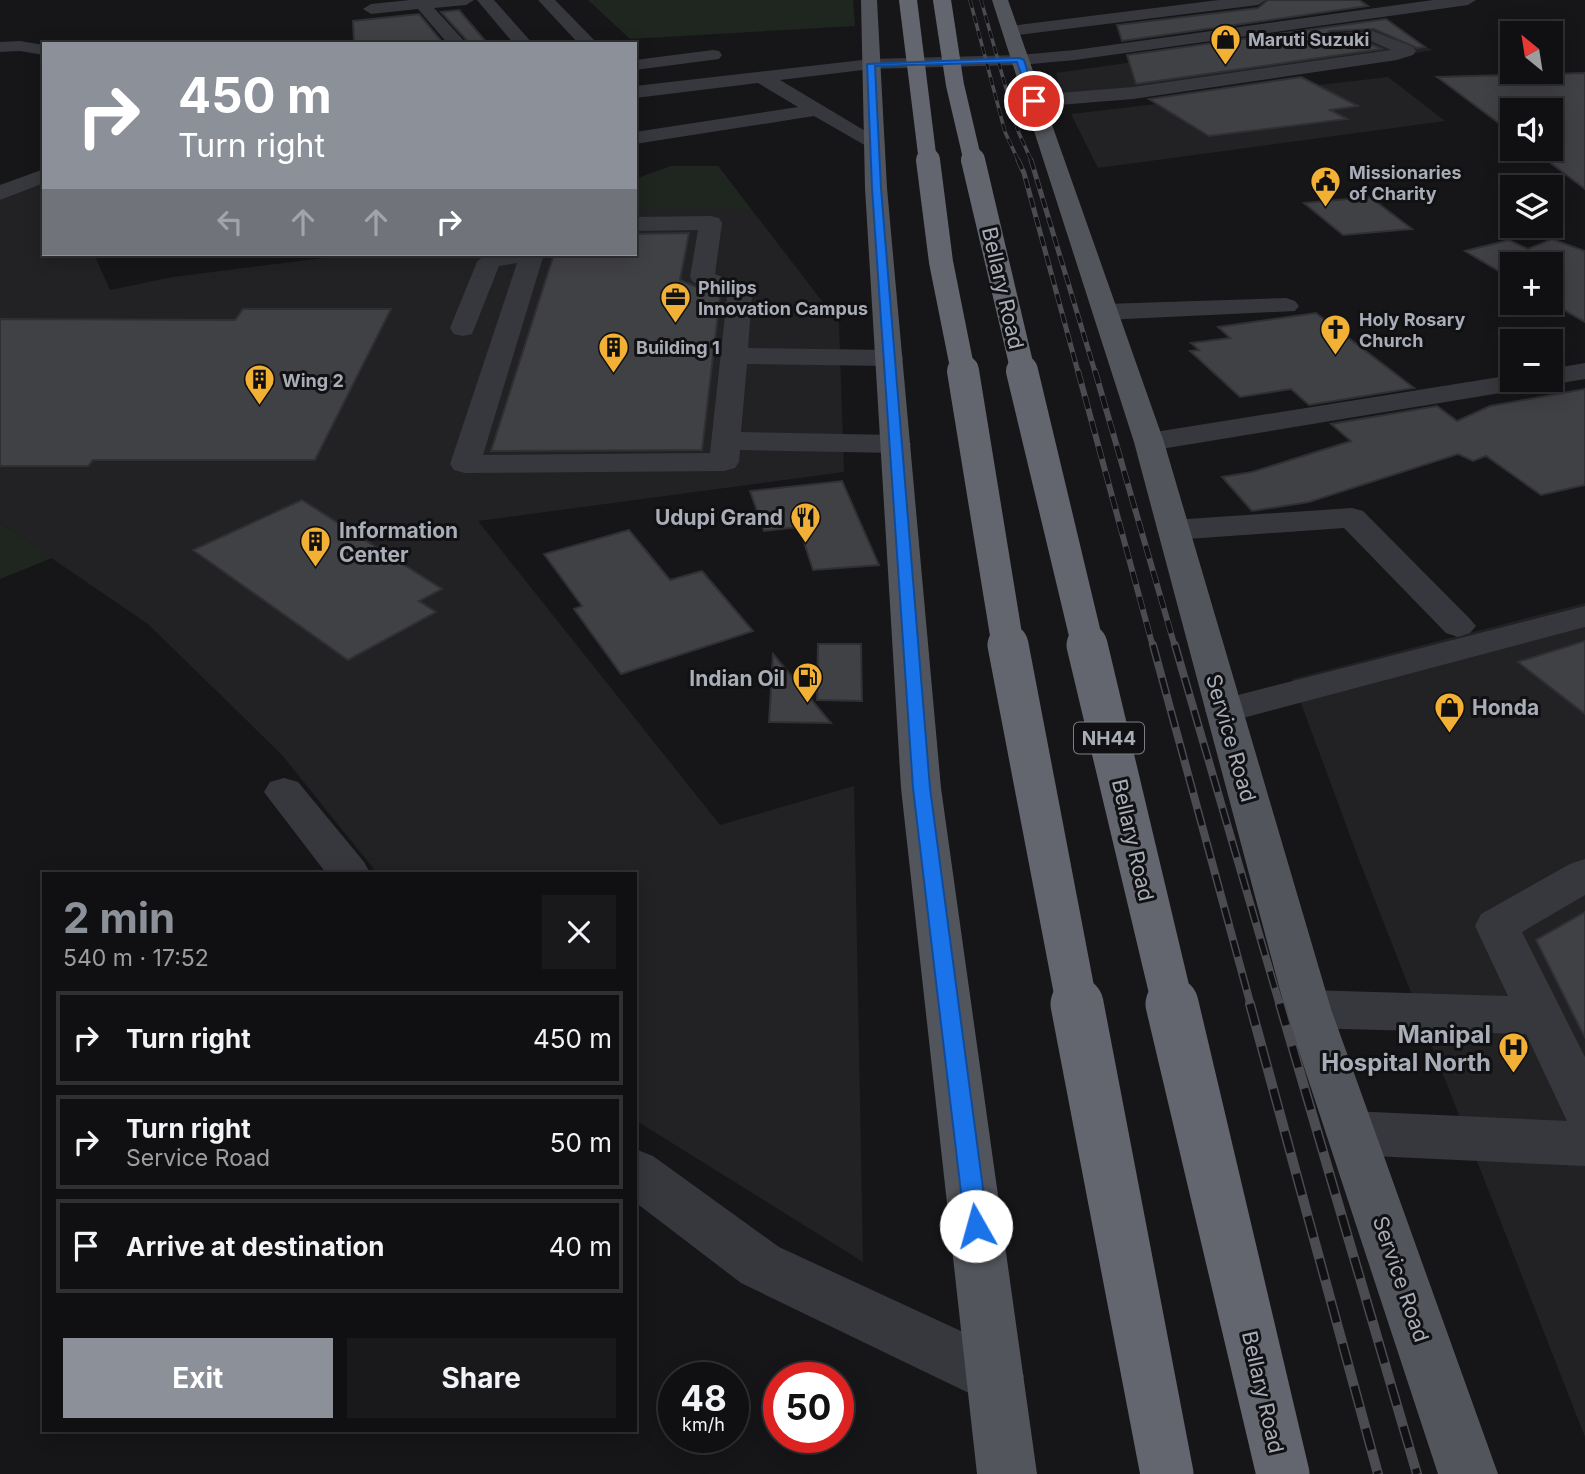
<!DOCTYPE html>
<html lang="en">
<head>
<meta charset="utf-8">
<style>
  :root { --surface:#101012; --page:#19191b; --text:#f1f3f6; --muted:#9c9d9f; --line:#303032; --accent:#8c9099 }
  body { margin:0; font-family:Inter,sans-serif; background:var(--page); color:var(--text); height:100vh; display:flex; flex-direction:column; font-size:26px; white-space:nowrap }
  * { box-sizing:border-box; margin:0 }
  p { font-size:23px; color:var(--muted) }
  .icon { flex:none; width:38px; height:38px; fill:none; stroke:currentColor; stroke-width:2; stroke-linecap:round; stroke-linejoin:round }
  .map { position:relative; flex:1; overflow:hidden }
  .details { position:absolute; left:42px; top:872px; width:595px; height:560px; display:flex; flex-direction:column; background:var(--surface); border-radius:0px; box-shadow:0 4px 18px #0003,0 0 0 2px var(--line) }
  .details>* { flex:none }
  .top-card { position:absolute; left:42px; top:42px; width:595px; height:214px; border-radius:0px; box-shadow:0 4px 18px #0003,0 0 0 2px var(--line); background:#8c9099; color:#fff; overflow:hidden }
  .needle { width:46px; rotate:330deg }
  .tools { position:absolute; left:1500px; top:21px; display:grid; gap:14px }
  .tools a { display:grid; place-items:center; width:63px; height:63px; border-radius:0px; background:var(--surface); box-shadow:0 4px 18px #0003,0 0 0 2px var(--line); font-size:35px }
  .speed { position:absolute; left:658px; top:1362px; display:flex; gap:14px; font-size:35px; font-weight:700; text-align:center }
  .speed>* { display:grid; place-content:center; width:91px; height:91px; border-radius:50%; background:var(--surface); box-shadow:0 4px 18px #0003,0 0 0 2px var(--line); line-height:1 }
  .speed small { font-size:18px; font-weight:400 }
  .speed .limit { border:10px solid #d22; background:#fff; color:#111 }
  .pin { position:absolute; display:grid; place-items:center; width:60px; height:60px; color:#fff; margin:-30px; border:4px solid #fff; border-radius:50%; box-shadow:0 2px 7px #0007 }
  .me { position:absolute; width:77px; margin:-38px; rotate:353deg; stroke-linejoin:round; filter:drop-shadow(0 0 5px #0008) }
  .turn { display:flex; align-items:center; gap:24px; height:147px; padding:0 21px; font-size:32px }
  .turn .icon { width:91px; height:91px; stroke-width:2.5 }
  .turn b { display:block; font-size:49px; line-height:60px }
  .lanes { display:flex; align-items:center; height:66px; padding:0 21px; background:#0003; justify-content:center; gap:35px; direction:ltr }
  .lanes .off { opacity:.35 }
  .round { display:grid; place-items:center; flex:none; width:74px; height:74px; border-radius:0px; background:var(--page) }
  .headline { display:flex; align-items:center; justify-content:space-between; height:119px; padding:0 21px }
  h1 { font-size:42px; font-weight:700; line-height:52px; color:var(--accent) }
  .primary-button { display:flex; gap:14px; margin-top:auto; padding:14px 21px }
  .primary-button a { flex:1; height:80px; border-radius:0px; background:var(--accent); color:#fff; font-size:28px; font-weight:700; line-height:80px; text-align:center }
  .primary-button a+a { background:var(--page); color:var(--text) }
  ul { padding:0; list-style:none }
  li { display:flex; align-items:center; gap:21px; height:94px; margin:0 14px 10px; padding:0 7px; border:4px solid var(--line); border-radius:0px }
  li div { flex:1 }
  li b { display:block; font-size:26px }
  li em { font-style:normal }
  .map>svg:first-child { display:block }
  .built { fill:#222225 }
  .green { fill:#1e261f }
  .building { fill:#404145; stroke:#303034; stroke-width:2 }
  .lines { fill:none; stroke-linecap:round; stroke-linejoin:round }
  .minor { fill:#37383d; fill-rule:evenodd }
  .major { fill:#53555c; fill-rule:evenodd }
  .rail-far4-casing { stroke:#4a4c52; stroke-width:3.5 }
  .rail-far3-casing { stroke:#4a4c52; stroke-width:5 }
  .rail-far2-casing { stroke:#4a4c52; stroke-width:6 }
  .rail-far1-casing { stroke:#4a4c52; stroke-width:8 }
  .rail-casing { stroke:#4a4c52; stroke-width:10 }
  .rail-far4 { stroke:#111113; stroke-width:2.5; stroke-dasharray:8; stroke-linecap:butt }
  .rail-far3 { stroke:#111113; stroke-width:3.5; stroke-dasharray:10; stroke-linecap:butt }
  .rail-far2 { stroke:#111113; stroke-width:4.5; stroke-dasharray:13; stroke-linecap:butt }
  .rail-far1 { stroke:#111113; stroke-width:5; stroke-dasharray:17; stroke-linecap:butt }
  .rail { stroke:#111113; stroke-width:7; stroke-dasharray:22; stroke-linecap:butt }
  .highway-bridge-far4 { stroke:#63666e; stroke-width:18 }
  .highway-bridge-far3 { stroke:#63666e; stroke-width:24 }
  .highway-bridge-far2 { stroke:#63666e; stroke-width:32 }
  .highway-bridge-far1 { stroke:#63666e; stroke-width:41 }
  .highway-bridge { stroke:#63666e; stroke-width:53 }
  .route { fill:#1a73e8; stroke:#114b97; stroke-width:2 }
  .labels { text-anchor:middle; dominant-baseline:central; stroke-width:6; stroke-linejoin:round; paint-order:stroke }
  .far-poi-label { font-size:18px; font-weight:bold; fill:#a8adb8; stroke:#111113; text-anchor:start }
  .shield { fill:#111113; stroke:#7b7e86; stroke-width:2 }
  .shield-label { font-size:19px; font-weight:bold; fill:#a8adb8 }
  .street-label { font-size:21px; fill:#a8adb8; stroke:#111113 }
  .poi-label { font-size:21px; font-weight:bold; fill:#a8adb8; stroke:#111113; text-anchor:end }
  .near-poi-label { font-size:24px; font-weight:bold; fill:#a8adb8; stroke:#111113; text-anchor:end }
</style>
</head>
<body>
<div class="map">
<svg width="1585" height="1474" viewBox="0 0 1585 1474">
  <rect width="100%" height="100%" fill="#161618"/>
  <!-- built -->
  <g class="built">
    <path d="M1375,28L1433,50L1268,79L1064,101L1056,73Z"/>
    <path d="M1388,77L1445,121L1098,168L1071,114Z"/>
    <path d="M671,166H718L839,323L844,472L478,521L720,825L854,786L863,1262L635,1120V873H377L282,755L148,624L0,523V199L44,182V254H94L110,290L173,277L356,254H635V179Z"/>
    <path d="M1585,603V1437L1358,857L1292,679Z"/>
  </g>
  <!-- green -->
  <g class="green">
    <path d="M588,0H853L855,26L630,39Z"/>
    <path d="M671,166H718L751,209H635V179Z"/>
    <path d="M0,523L52,558L0,579Z"/>
  </g>
  <!-- building -->
  <g class="building">
    <path d="M1268,0H1359L1368,6L1122,41L1117,25L1258,8Z"/>
    <path d="M459,10L488,44H470L441,12Z"/>
    <path d="M419,14L444,44H354L353,21Z"/>
    <path d="M1386,19L1425,47L1417,48L1374,29L1330,31L1319,38L1329,46L1371,44L1382,49L1136,84L1127,55Z"/>
    <path d="M1585,73V189L1532,149H1550V110H1512V133L1437,77Z"/>
    <path d="M1301,77L1358,106L1330,110L1347,119L1209,136L1149,99Z"/>
    <path d="M1370,197L1412,229L1343,235L1304,203Z"/>
    <path d="M689,233L680,280L720,297L702,450L491,451L554,254H635V234Z"/>
    <path d="M1552,239L1585,251V322L1550,302V264H1512V279L1465,251L1509,240L1528,249Z"/>
    <path d="M243,309H391L315,460H93L88,466H0V319L235,320Z"/>
    <path d="M1316,313L1414,388L1309,405L1291,389L1240,397L1190,351L1199,350L1191,343L1230,338L1218,327Z"/>
    <path d="M1585,389V485L1541,495L1486,456L1473,461L1458,454L1309,502L1252,511L1222,477L1252,472L1351,441L1331,424L1437,406L1457,421L1490,406Z"/>
    <path d="M842,481L879,565L813,570L799,527L764,531L750,491Z"/>
    <path d="M302,500L442,589L419,601L436,612L348,660L193,550Z"/>
    <path d="M629,530L670,580L702,571L753,631L621,674L574,609L582,606L544,554Z"/>
    <path d="M1585,641V714L1518,662Z"/>
    <path d="M818,644H861L862,701L817,700Z"/>
    <path d="M773,654L831,723L769,722Z"/>
    <path d="M1585,912V1038L1536,940Z"/>
  </g>
  <g class="lines">
    <!-- minor -->
    <g class="minor">
      <path d="M410,0H474L466,5L434,8L467,44H448L418,9L371,14L363,9L371,4Z"/>
      <path d="M477,0H494L533,44H514Z"/>
      <path d="M538,0H555L598,44H579Z"/>
      <path d="M1219,0H1266L1258,5L1010,36L1002,31L1010,26Z"/>
      <path d="M1433,0H1476L1468,5L1075,60L1020,65L871,69L780,80L882,141L885,145L882,149L875,151L814,116L635,144V132L798,107L758,83L635,98V86L871,59L1020,55L1075,50Z"/>
      <path d="M1373,31L1413,47L1416,51L1413,55L1397,60L1133,99L1034,107L1024,101L1034,95L1133,87L1391,50L1371,41L1330,44L1321,39L1330,34Z"/>
      <path d="M20,41L44,45V55L20,51L0,52V42Z"/>
      <path d="M713,50L719,51L722,55L719,59L635,70V60Z"/>
      <path d="M44,169V183L0,200V185Z"/>
      <path d="M711,216L719,218L722,223L715,274L749,289L752,294L748,348L890,350L900,352L903,358L900,364L890,366L747,364L741,432L896,435L906,438L911,444L906,450L896,453L740,450L739,462L735,468L724,471L465,473L454,470L450,464L517,263L499,266L472,334L463,336L454,334L450,328L477,262C486,249 528,253 544,254L483,455L710,453L727,297L693,282L690,277L698,230L635,231V217Z"/>
      <path d="M1286,298L1295,301L1299,306L1295,311L1105,320L1096,317L1092,312L1096,307L1105,304Z"/>
      <path d="M1585,363V379L1550,385L1542,383L1530,388L1149,451L1139,448L1134,442L1139,436L1149,433L1512,375V380H1550V369Z"/>
      <path d="M1352,508L1363,511L1470,619L1476,626L1470,633L1458,637L1446,633L1344,528L1173,540L1162,537L1157,530L1162,523L1173,520Z"/>
      <path d="M1585,606V627L1224,723L1211,720L1205,711L1211,702Z"/>
      <path d="M284,778L298,782L364,862L370,873H326L264,792L270,782Z"/>
      <path d="M1585,859V895L1522,932L1585,1057V1166L1351,1155L1333,1148L1326,1133L1333,1118L1351,1111L1567,1121L1526,1034L1308,1028L1291,1022L1285,1009L1291,996L1308,990L1508,996L1475,926L1481,914L1570,864Z"/>
      <path d="M635,1149L653,1156L779,1247L1015,1356L1024,1376L1015,1396L995,1405L975,1396L741,1283L635,1202Z"/>
    </g>
    <!-- major -->
    <g class="major">
      <path d="M861,0H877L887,188L941,788L1037,1474H977L901,788L865,188Z"/>
      <path d="M992,0H1008L1164,442L1331,1009L1498,1474H1438L1285,1009L1134,442Z"/>
    </g>
    <defs>
      <g id="rail-far4">
        <path d="M970,0L1005,132L1019,162"/>
        <path d="M981,0L1018,131L1032,162"/>
      </g>
      <g id="rail-far3">
        <path d="M1018,160L1024,173L1078,372"/>
        <path d="M1031,160L1095,372"/>
      </g>
      <g id="rail-far2">
        <path d="M1078,371L1153,647"/>
        <path d="M1095,371L1175,647"/>
      </g>
      <g id="rail-far1">
        <path d="M1153,645L1251,1006"/>
        <path d="M1175,645L1280,1006"/>
      </g>
      <g id="rail">
        <path d="M1250,1004L1378,1474"/>
        <path d="M1280,1004L1417,1474"/>
      </g>
    </defs>
    <!-- rail-far4 casing -->
    <use href="#rail-far4" class="rail-far4-casing"/>
    <!-- rail-far3 casing -->
    <use href="#rail-far3" class="rail-far3-casing"/>
    <!-- rail-far2 casing -->
    <use href="#rail-far2" class="rail-far2-casing"/>
    <!-- rail-far1 casing -->
    <use href="#rail-far1" class="rail-far1-casing"/>
    <!-- rail casing -->
    <use href="#rail" class="rail-casing"/>
    <!-- rail-far4 -->
    <use href="#rail-far4" class="rail-far4"/>
    <!-- rail-far3 -->
    <use href="#rail-far3" class="rail-far3"/>
    <!-- rail-far2 -->
    <use href="#rail-far2" class="rail-far2"/>
    <!-- rail-far1 -->
    <use href="#rail-far1" class="rail-far1"/>
    <!-- rail -->
    <use href="#rail" class="rail"/>
    <!-- highway-bridge-far4 -->
    <g class="highway-bridge-far4">
      <path d="M908,0L928,162"/>
      <path d="M942,0L955,85L973,162"/>
    </g>
    <!-- highway-bridge-far3 -->
    <g class="highway-bridge-far3">
      <path d="M928,160L941,262L963,372"/>
      <path d="M973,160L1023,372"/>
    </g>
    <!-- highway-bridge-far2 -->
    <g class="highway-bridge-far2">
      <path d="M963,371L1008,647"/>
      <path d="M1022,371L1088,647"/>
    </g>
    <!-- highway-bridge-far1 -->
    <g class="highway-bridge-far1">
      <path d="M1008,645L1077,1006"/>
      <path d="M1087,645L1173,1006"/>
    </g>
    <!-- highway-bridge -->
    <g class="highway-bridge">
      <path d="M1077,1004L1167,1474"/>
      <path d="M1172,1004L1283,1474"/>
    </g>
  </g>
  <!-- route -->
  <path class="route" d="M1020,58L1024,60L1037,102L1030,101L1017,62L875,66L881,188L930,788L988,1226L984,1233L976,1236L969,1233L965,1226L913,788L872,188L867,64Z"/>
  <!-- icons -->
  <defs>
    <symbol id="shop-pin" viewBox="-11 -11 22 30"><path d="M0 17L-7.5 6A9.5 9.5 0 1 1 7.5 6Z" fill="#f2b134" stroke="#111113"/><path d="M-5-2.5h2.3a2.7 3.5 0 0 1 5.4 0H5L5.5 6h-11ZM-1.5-2.5h3a1.5 2.3 0 0 0-3 0Z" fill="#111"/></symbol>
    <symbol id="civic-pin" viewBox="-11 -11 22 30"><path d="M0 17L-7.5 6A9.5 9.5 0 1 1 7.5 6Z" fill="#f2b134" stroke="#111113"/><path d="M-.6-6.5H3V-4.5H.6V-3L4-1V1h2V6H-6V1h2V-1L-.6-3ZM-1.2 2.5V6h2.4V2.5Z" fill="#111"/></symbol>
    <symbol id="office-pin" viewBox="-11 -11 22 30"><path d="M0 17L-7.5 6A9.5 9.5 0 1 1 7.5 6Z" fill="#f2b134" stroke="#111113"/><path d="M-6-3h4V-5.5h4V-3h4V5H-6ZM-1-4.5V-3h2v-1.5ZM-6 0V1H6V0Z" fill="#111"/></symbol>
    <symbol id="church-pin" viewBox="-11 -11 22 30"><path d="M0 17L-7.5 6A9.5 9.5 0 1 1 7.5 6Z" fill="#f2b134" stroke="#111113"/><path d="M-1.2-6h2.4v3.5h3.3v2.4h-3.3V6h-2.4V-.1h-3.3v-2.4h3.3Z" fill="#111"/></symbol>
    <symbol id="building-pin" viewBox="-11 -11 22 30"><path d="M0 17L-7.5 6A9.5 9.5 0 1 1 7.5 6Z" fill="#f2b134" stroke="#111113"/><path d="M-4-6H4V6H1V3H-1V6H-4ZM-2.5-4.3h1.7v1.8h-1.7ZM.8-4.3h1.7v1.8H.8ZM-2.5-1h1.7V.8h-1.7ZM.8-1h1.7V.8H.8Z" fill="#111"/></symbol>
    <symbol id="restaurant-pin" viewBox="-11 -11 22 30"><path d="M0 17L-7.5 6A9.5 9.5 0 1 1 7.5 6Z" fill="#f2b134" stroke="#111113"/><path d="M-5-6h1v4h1v-4h1v4h1v-4h1v5L-1.5 .5V6h-2V.5L-5-1ZM5-6V6H3V1.5H1.5Q1.5-4 5-6Z" fill="#111"/></symbol>
    <symbol id="fuel-pin" viewBox="-11 -11 22 30"><path d="M0 17L-7.5 6A9.5 9.5 0 1 1 7.5 6Z" fill="#f2b134" stroke="#111113"/><path d="M-5.5-6h7V0h2V4h1.3V-2.5L3-4.5l.8-.8L6-3V5H2.5V1h-1V6h-7ZM-4.2-4.7v3.2H.2V-4.7Z" fill="#111"/></symbol>
    <symbol id="hospital-pin" viewBox="-11 -11 22 30"><path d="M0 17L-7.5 6A9.5 9.5 0 1 1 7.5 6Z" fill="#f2b134" stroke="#111113"/><path d="M-5-5h3v3.5h4V-5h3V5h-3V1.5h-4V5h-3Z" fill="#111"/></symbol>
  </defs>
  <g fill-rule="evenodd">
    <use href="#shop-pin" x="1208" y="22" width="35" height="47"/>
    <use href="#civic-pin" x="1308" y="164" width="35" height="47"/>
    <use href="#office-pin" x="658" y="280" width="35" height="47"/>
    <use href="#church-pin" x="1318" y="312" width="35" height="47"/>
    <use href="#building-pin" x="596" y="330" width="35" height="47"/>
    <use href="#building-pin" x="242" y="362" width="35" height="47"/>
    <use href="#restaurant-pin" x="788" y="500" width="35" height="47"/>
    <use href="#building-pin" x="298" y="524" width="35" height="47"/>
    <use href="#fuel-pin" x="790" y="660" width="35" height="47"/>
    <use href="#shop-pin" x="1432" y="690" width="35" height="47"/>
    <use href="#hospital-pin" x="1496" y="1030" width="35" height="47"/>
  </g>
  <g class="labels">
    <!-- far-poi labels -->
    <g class="far-poi-label">
      <text x="1248" y="39">Maruti Suzuki</text>
      <text x="1349" y="172">Missionaries<tspan x="1349" dy="21">of Charity</tspan></text>
      <text x="698" y="287">Philips<tspan x="698" dy="21">Innovation Campus</tspan></text>
      <text x="1359" y="319">Holy Rosary<tspan x="1359" dy="21">Church</tspan></text>
      <text x="636" y="347">Building 1</text>
      <text x="282" y="380">Wing 2</text>
    </g>
    <!-- shield labels -->
    <rect class="shield" x="1074" y="722.5" width="70" height="31" rx="5"/>
    <g class="shield-label">
      <text x="1109" y="738">NH44</text>
    </g>
    <!-- street labels -->
    <g class="street-label">
      <text transform="translate(1003 288) rotate(77)">Bellary Road</text>
      <text transform="translate(1231 738) rotate(74)">Service Road</text>
      <text transform="translate(1133 840) rotate(77)">Bellary Road</text>
      <text transform="translate(1401 1279) rotate(71)">Service Road</text>
      <text transform="translate(1263 1392) rotate(77)">Bellary Road</text>
    </g>
    <!-- poi labels -->
    <g class="poi-label">
      <text x="783" y="517">Udupi Grand</text>
      <text x="339" y="530" text-anchor="start">Information<tspan x="339" dy="24">Center</tspan></text>
      <text x="785" y="678">Indian Oil</text>
      <text x="1472" y="707" text-anchor="start">Honda</text>
    </g>
    <!-- near-poi labels -->
    <g class="near-poi-label">
      <text x="1491" y="1034">Manipal<tspan x="1491" dy="28">Hospital North</tspan></text>
    </g>
  </g>
</svg>
<div class="tools">
<a><svg class="needle" viewBox="-14 -14 28 28"><path d="M0-13l5 13h-10z" fill="#e53935"/><path d="M0 13l5-13h-10z" fill="#9c9d9f"/></svg></a>
<a><svg class="icon" aria-label="sound" viewBox="0 0 24 24"><path d="M4 9h4l5-4v14l-5-4H4zM17 9q2 3 0 6"/></svg></a>
<a><svg class="icon" aria-label="layers" viewBox="0 0 24 24"><path d="M12 4l9 5-9 5-9-5zM3 14l9 5 9-5"/></svg></a>
<a>+</a>
<a>−</a>
</div>
<div class="speed"><div>48<small>km/h</small></div><div class="limit">50</div></div>
<div class="pin" style="left:1034px;top:101px;background:#d93025"><svg class="icon" aria-label="arrive" viewBox="0 0 24 24"><path d="M6 21V4h12l-3 4 3 4H6"/></svg></div>
<svg class="me" style="left:976px;top:1226px" viewBox="-20 -20 40 40"><circle r="19" fill="#fff"/><path d="M0-13L10 11 0 6-10 11z" fill="#1a73e8"/></svg>
<div class="top-card">
<div class="turn"><svg class="icon" aria-label="right" viewBox="0 0 24 24"><path d="M7 20v-9h11M14 6l5 5-5 5"/></svg><div><b>450 m</b>Turn right</div></div>
<div class="lanes"><svg class="icon off" aria-label="left" viewBox="0 0 24 24"><path d="M17 20v-9H6M10 6l-5 5 5 5"/></svg><svg class="icon off" aria-label="ahead" viewBox="0 0 24 24"><path d="M12 20V5M6 11l6-6 6 6"/></svg><svg class="icon off" aria-label="ahead" viewBox="0 0 24 24"><path d="M12 20V5M6 11l6-6 6 6"/></svg><svg class="icon" aria-label="right" viewBox="0 0 24 24"><path d="M7 20v-9h11M14 6l5 5-5 5"/></svg></div>
</div>
<section class="details">
<div class="headline"><div><h1>2 min</h1><p>540 m · 17:52</p></div><a class="round"><svg class="icon" aria-label="close" viewBox="0 0 24 24"><path d="M6 6l12 12M18 6L6 18"/></svg></a></div>
<ul>
<li><svg class="icon" aria-label="right" viewBox="0 0 24 24"><path d="M7 20v-9h11M14 6l5 5-5 5"/></svg><div><b>Turn right</b></div><em>450 m</em></li>
<li><svg class="icon" aria-label="right" viewBox="0 0 24 24"><path d="M7 20v-9h11M14 6l5 5-5 5"/></svg><div><b>Turn right</b><p>Service Road</p></div><em>50 m</em></li>
<li><svg class="icon" aria-label="arrive" viewBox="0 0 24 24"><path d="M6 21V4h12l-3 4 3 4H6"/></svg><div><b>Arrive at destination</b></div><em>40 m</em></li>
</ul>
<div class="primary-button"><a>Exit</a><a>Share</a></div>
</section>
</div>
</body>
</html>
